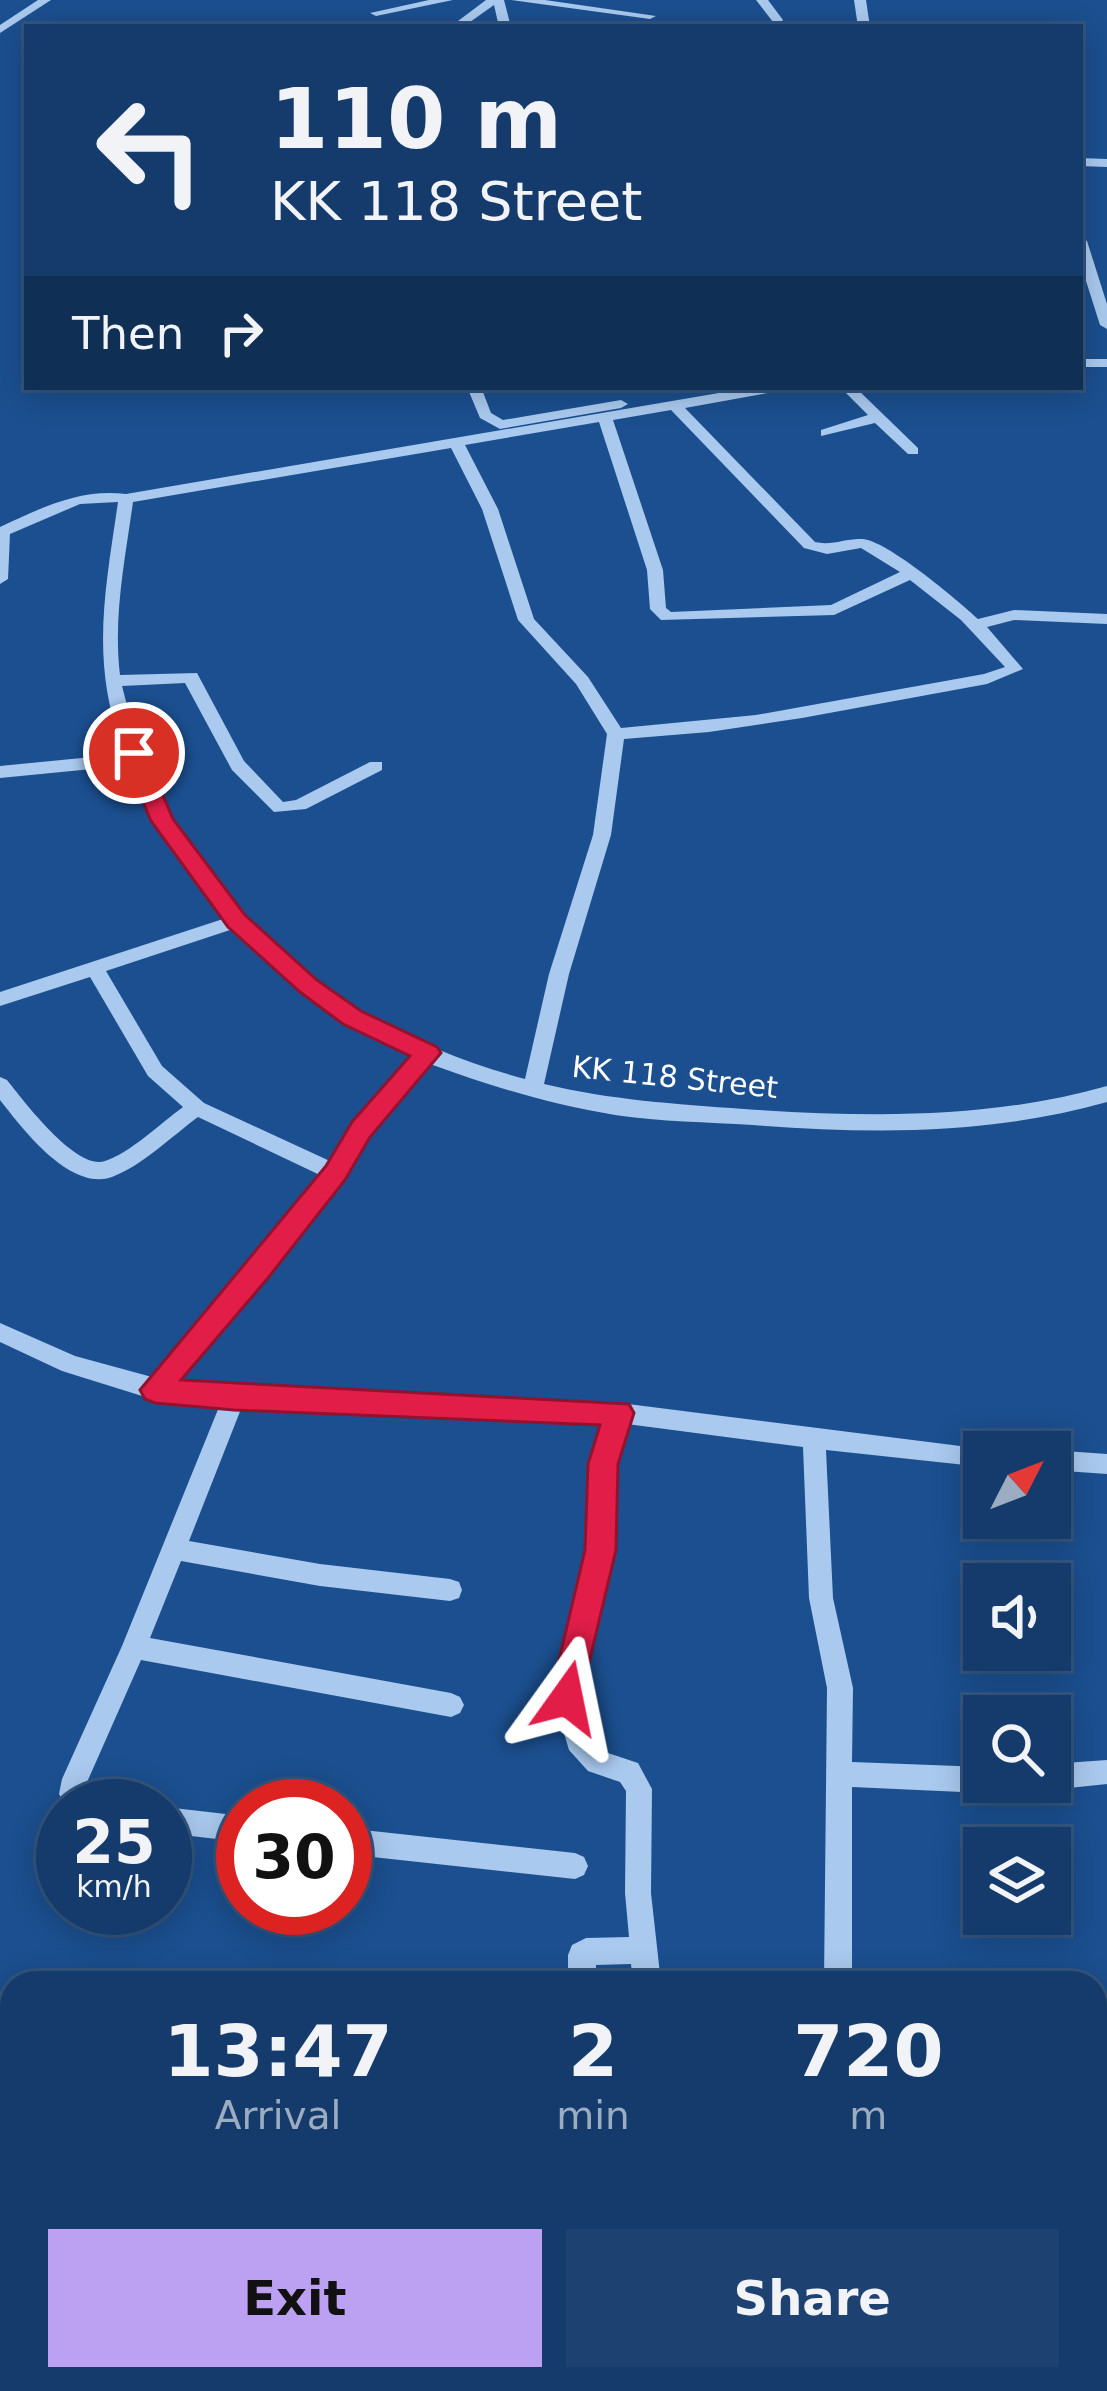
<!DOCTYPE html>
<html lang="en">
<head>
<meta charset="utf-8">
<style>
  :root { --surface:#143b6b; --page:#1d4271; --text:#f1f3f6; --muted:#9dadc1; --line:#33557e; --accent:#bca0f2 }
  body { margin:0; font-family:"DejaVu Sans",sans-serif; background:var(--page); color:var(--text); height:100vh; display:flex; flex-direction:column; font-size:45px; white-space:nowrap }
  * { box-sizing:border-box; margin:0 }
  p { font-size:39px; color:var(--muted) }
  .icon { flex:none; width:66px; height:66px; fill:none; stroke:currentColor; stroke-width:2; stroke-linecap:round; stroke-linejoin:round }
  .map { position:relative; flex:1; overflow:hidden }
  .sheet { position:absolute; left:0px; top:1971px; width:1107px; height:420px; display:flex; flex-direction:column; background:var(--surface); border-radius:36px 36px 0 0; box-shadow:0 6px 30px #0003,0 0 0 3px var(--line) }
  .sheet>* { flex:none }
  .top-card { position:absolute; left:24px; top:24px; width:1059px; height:366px; border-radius:0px; box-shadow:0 6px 30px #0003,0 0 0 3px var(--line); background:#143b6b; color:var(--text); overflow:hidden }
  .needle { width:78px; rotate:48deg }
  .controls { position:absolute; left:963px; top:1431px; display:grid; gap:24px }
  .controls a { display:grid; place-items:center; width:108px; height:108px; border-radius:0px; background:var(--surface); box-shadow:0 6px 30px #0003,0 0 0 3px var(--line); font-size:60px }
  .speed { position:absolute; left:36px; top:1779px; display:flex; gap:24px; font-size:60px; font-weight:700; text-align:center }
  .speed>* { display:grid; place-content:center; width:156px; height:156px; border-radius:50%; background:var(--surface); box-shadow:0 6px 30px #0003,0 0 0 3px var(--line); line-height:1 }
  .speed small { font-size:30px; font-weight:400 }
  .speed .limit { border:18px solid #d22; background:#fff; color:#111 }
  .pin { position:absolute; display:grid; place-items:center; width:102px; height:102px; color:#fff; margin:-51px; border:6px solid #fff; border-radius:50%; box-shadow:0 3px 12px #0007 }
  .me { position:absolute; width:132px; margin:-66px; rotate:12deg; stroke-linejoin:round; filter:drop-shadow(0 0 9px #0008) }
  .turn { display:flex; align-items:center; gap:42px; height:252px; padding:0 48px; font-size:54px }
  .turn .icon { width:156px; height:156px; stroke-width:2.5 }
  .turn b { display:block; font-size:84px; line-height:102px }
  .then { display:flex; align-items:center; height:114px; padding:0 48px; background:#0003; gap:24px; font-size:45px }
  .eta { display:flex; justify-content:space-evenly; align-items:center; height:204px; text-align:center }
  .eta b { font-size:72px; font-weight:700; line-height:84px }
  .action { display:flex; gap:24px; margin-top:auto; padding:24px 48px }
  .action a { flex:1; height:138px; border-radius:0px; background:var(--accent); color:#111; font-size:48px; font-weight:700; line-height:138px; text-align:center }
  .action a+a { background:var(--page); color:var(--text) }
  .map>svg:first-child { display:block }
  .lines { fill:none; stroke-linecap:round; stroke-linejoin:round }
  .minor { fill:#a9c9ee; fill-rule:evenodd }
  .route { fill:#e11d48; stroke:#92132f; stroke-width:3 }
  .labels { text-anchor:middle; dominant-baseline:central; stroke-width:12; stroke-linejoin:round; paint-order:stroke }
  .street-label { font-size:30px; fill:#fff; stroke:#1b4f8f }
</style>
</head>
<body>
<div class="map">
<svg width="1107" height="2391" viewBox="0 0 1107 2391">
  <rect width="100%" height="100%" fill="#1b4f8f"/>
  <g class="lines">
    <!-- minor -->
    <g class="minor">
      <path d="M38,0H51L0,33V25Z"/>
      <path d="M429,0H453L376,16L370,13Z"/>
      <path d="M486,0H504L511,27H499L494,5L463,27H450Z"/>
      <path d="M511,0H545L656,16L650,19Z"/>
      <path d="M756,0H768L783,20L781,22H773Z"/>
      <path d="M854,0H866L870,27H858Z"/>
      <path d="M1080,158L1107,159V167L1080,166Z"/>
      <path d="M1080,237L1087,241L1107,304V329L1100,325L1080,262Z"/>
      <rect x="1080" y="359" width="27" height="8"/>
      <path d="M467,387H481L491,413L503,420L621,400L628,404L621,408L500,429L480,418Z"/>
      <path d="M754,387H786L779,391L685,408L815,542C832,546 846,538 862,539C885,539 959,601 978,619L1014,610L1107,614V624L1014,620L987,627L1023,669L987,684L802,718L709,732L624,739L611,835L569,974L544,1084C611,1100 675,1104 744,1109C868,1117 986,1120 1107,1086V1102C989,1135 874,1134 753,1125C707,1122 661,1122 615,1115C552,1105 490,1086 430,1064L368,1135L343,1179L266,1276L176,1381L302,1394L620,1403L992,1450L984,1452V1467L826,1450L833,1598L853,1688L852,1762L984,1767V1782H996L993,1789L984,1793L852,1787V1983H824L827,1688L809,1598L803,1447L627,1424L615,1466L613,1550L590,1644L583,1713L589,1735L605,1752L638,1763L652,1789L651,1893L661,1983H633L631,1964L596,1965V1983H568V1955L572,1945L586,1938L629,1937L625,1893L626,1791L620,1782L588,1771L569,1750L558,1713L565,1644L589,1550L591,1466L605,1422L241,1409L189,1541L320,1564L450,1579L459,1582L462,1590L459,1598L450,1601L320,1586L181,1561L150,1638L451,1693L460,1697L464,1705L460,1713L451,1717L141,1660L88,1780L86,1790L97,1806H66L59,1794L62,1779L122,1646L219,1407L155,1400L62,1371L0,1342V1323L75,1356L152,1377L322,1176L198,1117C171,1137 143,1165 112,1177C70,1192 22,1128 0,1100V1077L7,1080C23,1100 76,1171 105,1161C130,1153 161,1123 183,1107L148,1076L90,977L0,1006V992L223,919C185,870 149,819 127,760L92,769L0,778V766L92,757L123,750C90,662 105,592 118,502L80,504L10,534L8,579L0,584V527C41,508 80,488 126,494ZM671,410L804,548L827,554L861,548L900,572L831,605L671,612L666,608L663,570L613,420ZM599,422L647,570L650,609L661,620L834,615L910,580L961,620L1005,667L984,674L756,715L621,728L588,677L534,619L498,509L465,445ZM451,448L482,509L518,620L576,684L607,734L593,835L549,974L525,1079C320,1023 173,897 122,686L185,683L232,770L274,812L306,809L382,770V762H370L296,800L283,802L244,761L197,673L120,675C113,617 125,560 133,502ZM233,929C285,983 343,1028 413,1057L354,1123L332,1162L204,1103L162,1066L106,971Z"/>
      <path d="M840,387H855L918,448V454H908L875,423L821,436V430L868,415Z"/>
      <path d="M1050,1450L1107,1454V1474L1050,1470V1452H1044Z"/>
      <path d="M1107,1760V1784L1050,1790L1039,1782H1050V1764Z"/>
      <path d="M165,1807L243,1816V1842L165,1833Z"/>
      <path d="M345,1828L575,1853L584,1857L588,1866L584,1875L575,1879L345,1854Z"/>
      <rect x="0" y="2014" width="12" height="28"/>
      <rect x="1095" y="2046" width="12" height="28"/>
      <path d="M1107,2308V2338L1095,2339V2309Z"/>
      <path d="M355,2379H385L383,2391H353Z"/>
      <path d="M984,2379H1014L1017,2391H987Z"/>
    </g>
  </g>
  <!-- route -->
  <path class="route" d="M134,746L145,753L173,819L245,915L317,980L361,1011L437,1047L441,1053L370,1137L345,1180L268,1278L181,1380L629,1404L634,1413L618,1464L616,1550L578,1709L567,1714L555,1709L550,1698L585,1550L588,1464L600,1425L234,1410L155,1403L145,1399L140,1390L326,1166L352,1122L410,1056L343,1024L300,992L228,927L151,821L123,753Z"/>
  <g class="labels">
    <!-- street labels -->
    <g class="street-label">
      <text transform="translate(675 1077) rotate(6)">KK 118 Street</text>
    </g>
  </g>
</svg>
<div class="controls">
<a><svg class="needle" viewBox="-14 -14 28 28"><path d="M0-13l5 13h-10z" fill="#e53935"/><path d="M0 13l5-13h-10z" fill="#9dadc1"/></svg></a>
<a><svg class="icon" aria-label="sound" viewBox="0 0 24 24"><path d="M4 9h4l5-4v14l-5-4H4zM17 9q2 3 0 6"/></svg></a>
<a><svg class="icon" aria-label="search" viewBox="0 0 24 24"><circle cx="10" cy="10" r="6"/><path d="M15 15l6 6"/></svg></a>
<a><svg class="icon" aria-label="layers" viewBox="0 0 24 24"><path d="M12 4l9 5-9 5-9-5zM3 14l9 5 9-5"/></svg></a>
</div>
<div class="speed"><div>25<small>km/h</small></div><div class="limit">30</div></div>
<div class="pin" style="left:134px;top:753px;background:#d93025"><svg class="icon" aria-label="arrive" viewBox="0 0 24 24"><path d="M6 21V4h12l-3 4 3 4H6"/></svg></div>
<svg class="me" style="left:567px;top:1698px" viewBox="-20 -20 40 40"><path d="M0-17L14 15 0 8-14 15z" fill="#e11d48" stroke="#fff" stroke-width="4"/></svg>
<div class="top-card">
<div class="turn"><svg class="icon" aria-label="left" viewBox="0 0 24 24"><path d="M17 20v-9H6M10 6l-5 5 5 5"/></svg><div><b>110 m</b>KK 118 Street</div></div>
<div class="then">Then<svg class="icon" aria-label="right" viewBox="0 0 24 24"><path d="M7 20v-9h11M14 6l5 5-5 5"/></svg></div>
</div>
<section class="sheet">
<div class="eta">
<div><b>13:47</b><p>Arrival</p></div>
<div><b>2</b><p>min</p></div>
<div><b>720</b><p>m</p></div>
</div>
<div class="action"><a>Exit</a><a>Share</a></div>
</section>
</div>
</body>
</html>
